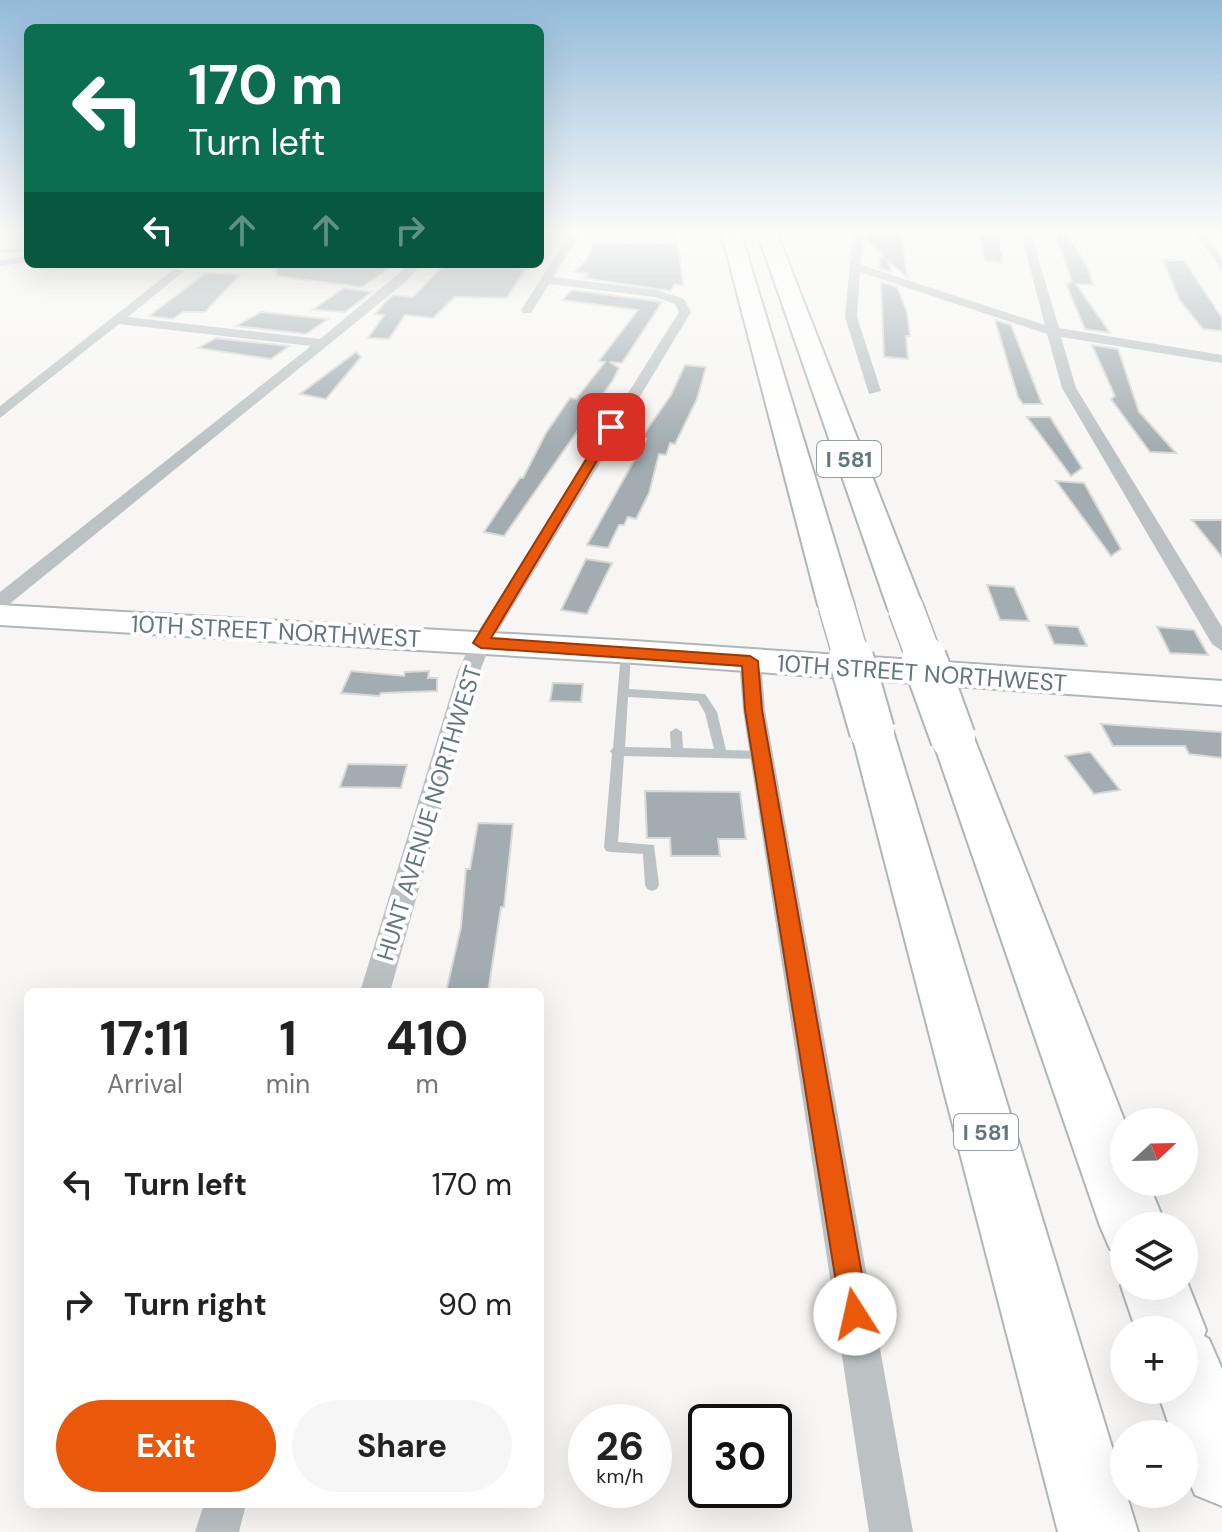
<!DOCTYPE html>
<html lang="en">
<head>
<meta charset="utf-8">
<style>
  :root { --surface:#fff; --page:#f6f6f6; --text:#222; --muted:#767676; --accent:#ea580c }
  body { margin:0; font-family:"DM Sans",sans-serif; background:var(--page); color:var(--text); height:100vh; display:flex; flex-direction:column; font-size:30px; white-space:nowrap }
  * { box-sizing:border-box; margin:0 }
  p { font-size:26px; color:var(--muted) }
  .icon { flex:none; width:44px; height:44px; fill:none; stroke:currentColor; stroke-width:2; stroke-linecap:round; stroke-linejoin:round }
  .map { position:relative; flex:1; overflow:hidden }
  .panel { position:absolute; left:24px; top:988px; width:520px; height:520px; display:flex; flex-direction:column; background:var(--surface); border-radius:12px; box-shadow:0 8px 32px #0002 }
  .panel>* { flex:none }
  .banner { position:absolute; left:24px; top:24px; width:520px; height:244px; border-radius:12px; box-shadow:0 8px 32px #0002; background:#0b6e4f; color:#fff; overflow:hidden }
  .needle { width:52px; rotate:68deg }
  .tools { position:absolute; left:1110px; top:1108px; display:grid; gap:16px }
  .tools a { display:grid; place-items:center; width:88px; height:88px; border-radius:50%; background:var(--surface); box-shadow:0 8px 32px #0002; font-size:40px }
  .speed { position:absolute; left:568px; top:1404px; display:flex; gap:16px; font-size:40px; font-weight:700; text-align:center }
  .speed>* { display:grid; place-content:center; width:104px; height:104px; border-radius:50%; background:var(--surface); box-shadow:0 8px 32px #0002; line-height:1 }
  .speed small { font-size:20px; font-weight:400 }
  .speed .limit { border:4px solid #111; border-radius:12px; background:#fff; color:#111 }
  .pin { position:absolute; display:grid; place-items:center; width:68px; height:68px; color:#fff; margin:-34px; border-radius:16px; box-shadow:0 4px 12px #0006 }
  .me { position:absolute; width:88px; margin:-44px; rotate:350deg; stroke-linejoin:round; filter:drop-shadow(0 0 6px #0008) }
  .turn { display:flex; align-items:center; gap:28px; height:168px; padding:0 32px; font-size:36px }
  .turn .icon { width:104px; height:104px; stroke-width:2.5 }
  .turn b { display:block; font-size:56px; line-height:68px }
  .lanes { display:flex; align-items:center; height:76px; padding:0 32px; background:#0003; justify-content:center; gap:40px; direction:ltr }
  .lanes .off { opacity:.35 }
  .eta { display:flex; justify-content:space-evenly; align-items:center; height:136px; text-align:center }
  .eta b { font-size:48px; font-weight:700; line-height:56px }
  .action { display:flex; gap:16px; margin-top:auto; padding:16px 32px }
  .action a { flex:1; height:92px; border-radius:48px; background:var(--accent); color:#fff; font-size:32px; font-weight:700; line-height:92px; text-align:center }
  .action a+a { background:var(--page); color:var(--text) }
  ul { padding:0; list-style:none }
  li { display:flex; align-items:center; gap:24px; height:120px; padding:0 32px }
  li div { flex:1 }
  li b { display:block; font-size:30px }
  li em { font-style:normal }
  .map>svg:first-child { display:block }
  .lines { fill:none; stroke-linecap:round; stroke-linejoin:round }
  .stream { stroke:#b5c2c5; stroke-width:3 }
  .building { fill:#a3adb1; stroke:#d8d8d7; stroke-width:2 }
  .secondary-casing { stroke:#afb6b9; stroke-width:4 }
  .motorway-casing { stroke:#b0b5b8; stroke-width:4 }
  .service { fill:#bcc2c4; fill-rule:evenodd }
  .minor { fill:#bcc2c4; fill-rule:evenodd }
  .secondary { fill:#fff; fill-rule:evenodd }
  .motorway { fill:#fff; fill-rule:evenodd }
  .motorway-bridge-far1-casing { stroke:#b0b5b8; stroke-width:38; stroke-linecap:butt }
  .motorway-bridge-casing { stroke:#b0b5b8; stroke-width:48; stroke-linecap:butt }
  .motorway-bridge-far1 { stroke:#fff; stroke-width:35 }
  .motorway-bridge { stroke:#fff; stroke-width:44 }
  .route { fill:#ea580c; stroke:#983908; stroke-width:2 }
  .labels { text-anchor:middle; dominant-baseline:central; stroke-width:8; stroke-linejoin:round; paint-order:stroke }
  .shield { fill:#fff; stroke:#929fa4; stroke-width:2 }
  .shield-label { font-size:22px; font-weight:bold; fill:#64767d }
  .street-label { font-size:24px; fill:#64767d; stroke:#fff }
</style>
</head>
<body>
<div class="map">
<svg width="1222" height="1532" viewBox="0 0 1222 1532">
  <rect width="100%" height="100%" fill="#f7f6f4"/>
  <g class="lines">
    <!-- stream -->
    <path class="stream" d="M0,251L28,250"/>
  </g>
  <!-- building -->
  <g class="building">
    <path d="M866,231H901L907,277L888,261L891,272L880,268L879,258L884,257L866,239Z"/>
    <path d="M1054,231H1064L1088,268L1093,285L1076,284L1110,333L1085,329L1066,284L1072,281Z"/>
    <path d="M980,235L999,236L1003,263L985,261Z"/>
    <path d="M593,242L678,244L683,285L675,284L670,291L584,278L588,274L574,272L587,260Z"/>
    <path d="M1163,260H1184L1222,318V331L1203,329L1179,299Z"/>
    <path d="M277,264H395L362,287L276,276Z"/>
    <path d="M445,264L526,268L507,298L455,297L433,318L405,315L389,339L368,338L384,315L375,314L386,301L394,295L413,297Z"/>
    <path d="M206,273L240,275L205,312H183L173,319L149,316Z"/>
    <path d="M881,282L897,287L907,312L910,336H906L908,359L884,357Z"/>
    <path d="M344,288L372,292L345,312L312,310Z"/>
    <path d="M572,290L662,302L622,363L610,362L619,368L613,380L504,536L484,532L520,478H523L546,433L570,398L576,399L605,362L599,361L638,310L562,300Z"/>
    <path d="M261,312L328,319L306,334L236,326Z"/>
    <path d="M995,320L1011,325L1042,404H1023L1018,397Z"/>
    <path d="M216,338L289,346L271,359L198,348Z"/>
    <path d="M1092,345L1118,349L1139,412L1176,453L1150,452L1111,399L1115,396Z"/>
    <path d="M356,352L361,357L326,399L300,394Z"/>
    <path d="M685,365L706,367L697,399L675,444L670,443L666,455L659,454L649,493L636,519L628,517L624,525H619L608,548L587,545L646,439L641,438L671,395Z"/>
    <path d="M1027,417H1050L1082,468L1071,476Z"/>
    <path d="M1056,481L1084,483L1121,549L1111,556Z"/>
    <path d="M1192,520H1222V557Z"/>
    <path d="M586,559L612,563L587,614L561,610Z"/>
    <path d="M987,585L1014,587L1029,621L1000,620Z"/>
    <path d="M1046,625L1078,627L1087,646L1054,644Z"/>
    <path d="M1157,627L1194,630L1208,655L1170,653Z"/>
    <path d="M351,671L404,676L405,672L429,671L428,678H437V691L381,693L379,696L341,693Z"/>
    <path d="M553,683L583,684L581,702L550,701Z"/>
    <path d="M1101,724L1222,732V758L1189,754L1185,746H1113Z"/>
    <path d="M1090,752L1120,790L1094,794L1065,756Z"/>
    <path d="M348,764L407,765L401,788L340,787Z"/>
    <path d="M645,791L740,792L746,839H718L720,856H671L670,838H647Z"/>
    <path d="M478,823L513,824L504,907H501L488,992H446L461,927L466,869H470Z"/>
  </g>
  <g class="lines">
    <defs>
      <path id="secondary" d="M0,605L634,641L1222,681V705L634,663L0,625Z"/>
      <g id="motorway">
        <path d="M721,231H740L854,605L849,613L836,617L823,613L818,605Z"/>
        <path d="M757,231H776L924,609L919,617L906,621L893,617L888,609Z"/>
        <path d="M872,715L887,720L893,731L1138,1532H1058L851,731L857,720Z"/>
        <path d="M953,722L968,727L974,738L1125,1122L1124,1182H1148L1166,1226H1124V1255L1110,1249L1100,1226L932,738L938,727Z"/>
        <path d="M1184,1274L1206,1330L1204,1336L1209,1339L1222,1369V1506L1195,1495L1184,1469V1434H1172L1157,1390H1184V1330H1136L1121,1286L1124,1279V1286H1184Z"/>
      </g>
    </defs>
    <!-- secondary casing -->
    <use href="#secondary" class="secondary-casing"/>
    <!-- motorway casing -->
    <use href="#motorway" class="motorway-casing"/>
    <!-- service -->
    <path class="service" d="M626,648L631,652L629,689L705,694L717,712L726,750L761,751L767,755L761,759L624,756L618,842L654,845L659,885L657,889L652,891L647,889L645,885L643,854L611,852L606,851L604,847L612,754L610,751L613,748L621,652ZM628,697L698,701L705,713L714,749L683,748L682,732L676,728L670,732L671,748L625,747Z"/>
    <!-- minor -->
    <g class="minor">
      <path d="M540,231H680L676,236L579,235L553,277L657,290L684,299L691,312L491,643L480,671L390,992H360L458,671L471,643L679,312L675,304L655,297L549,284L531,313H523L521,310L569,235Z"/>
      <path d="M853,231H863L861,265L1045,325L1020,231H1030L1059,328L1222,355V363L1061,337L1076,388L1222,627V651L1212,644L1062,388L1047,334L860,272L857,317L881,391L869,394L845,317Z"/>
      <path d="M1194,231H1204L1222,258V270Z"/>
      <path d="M28,256V262L0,266V260Z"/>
      <path d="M410,264H422L403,284L7,606L0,608V592L311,346L119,324L0,418V406L174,269L184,271L128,317L320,339Z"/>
      <path d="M750,654L761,661L765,710L913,1532H869L743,710L739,661Z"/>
      <path d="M204,1504H246L239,1532H195Z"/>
    </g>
    <!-- secondary -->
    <use href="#secondary" class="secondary"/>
    <!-- motorway -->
    <use href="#motorway" class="motorway"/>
    <defs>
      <g id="motorway-bridge-far1">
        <path d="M836,605L852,660"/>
        <path d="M906,609L925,660"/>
      </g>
      <g id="motorway-bridge">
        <path d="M851,658L872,731"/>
        <path d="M924,658L953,738"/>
      </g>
    </defs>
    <!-- motorway-bridge-far1 casing -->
    <use href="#motorway-bridge-far1" class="motorway-bridge-far1-casing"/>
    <!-- motorway-bridge casing -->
    <use href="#motorway-bridge" class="motorway-bridge-casing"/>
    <!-- motorway-bridge-far1 -->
    <use href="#motorway-bridge-far1" class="motorway-bridge-far1"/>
    <!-- motorway-bridge -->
    <use href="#motorway-bridge" class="motorway-bridge"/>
  </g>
  <!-- sky -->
  <linearGradient id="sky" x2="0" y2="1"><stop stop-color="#93bada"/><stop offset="0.52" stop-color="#fbfbfa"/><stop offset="1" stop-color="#fbfbfa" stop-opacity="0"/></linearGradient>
  <rect width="1222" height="446" fill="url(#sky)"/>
  <!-- route -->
  <path class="route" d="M611,423L617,427L491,638L750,656L758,661L762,710L869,1314L865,1324L855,1329L845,1324L841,1314L745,710L742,666L481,648L473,643L606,427Z"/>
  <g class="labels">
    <!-- shield labels -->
    <g class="shield">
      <rect x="817" y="441" width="64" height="36" rx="6"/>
      <rect x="954" y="1114" width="64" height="36" rx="6"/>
    </g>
    <g class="shield-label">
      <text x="849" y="459">I 581</text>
      <text x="986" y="1132">I 581</text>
    </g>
    <!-- street labels -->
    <g class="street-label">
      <text transform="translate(276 631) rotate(3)">10TH STREET NORTHWEST</text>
      <text transform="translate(922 673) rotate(4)">10TH STREET NORTHWEST</text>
      <text transform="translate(429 813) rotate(-73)">HUNT AVENUE NORTHWEST</text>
    </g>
  </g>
</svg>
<div class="tools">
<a><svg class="needle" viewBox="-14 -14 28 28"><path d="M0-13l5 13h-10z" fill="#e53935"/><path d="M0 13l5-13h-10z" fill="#767676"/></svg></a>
<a><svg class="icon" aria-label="layers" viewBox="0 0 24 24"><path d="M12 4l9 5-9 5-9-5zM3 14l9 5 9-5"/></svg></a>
<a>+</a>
<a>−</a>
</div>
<div class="speed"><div>26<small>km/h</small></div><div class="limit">30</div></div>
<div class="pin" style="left:611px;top:427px;background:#d93025"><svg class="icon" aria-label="arrive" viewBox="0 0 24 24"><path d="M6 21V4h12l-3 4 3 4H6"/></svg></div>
<svg class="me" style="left:855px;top:1314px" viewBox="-20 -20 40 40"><circle r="19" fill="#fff"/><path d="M0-13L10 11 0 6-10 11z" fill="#ea580c"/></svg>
<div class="banner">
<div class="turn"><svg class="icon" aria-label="left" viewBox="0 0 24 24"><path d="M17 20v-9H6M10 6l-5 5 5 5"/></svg><div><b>170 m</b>Turn left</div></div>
<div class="lanes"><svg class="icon" aria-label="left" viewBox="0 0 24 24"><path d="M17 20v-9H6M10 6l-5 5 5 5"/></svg><svg class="icon off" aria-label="ahead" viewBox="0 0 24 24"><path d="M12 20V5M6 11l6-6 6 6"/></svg><svg class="icon off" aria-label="ahead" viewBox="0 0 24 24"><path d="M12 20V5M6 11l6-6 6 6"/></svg><svg class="icon off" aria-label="right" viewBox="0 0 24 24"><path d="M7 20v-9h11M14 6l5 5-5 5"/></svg></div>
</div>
<section class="panel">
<div class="eta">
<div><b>17:11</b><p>Arrival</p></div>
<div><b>1</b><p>min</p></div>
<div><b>410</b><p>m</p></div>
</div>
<ul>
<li><svg class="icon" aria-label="left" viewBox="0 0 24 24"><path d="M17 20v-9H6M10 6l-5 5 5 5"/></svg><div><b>Turn left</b></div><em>170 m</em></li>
<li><svg class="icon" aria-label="right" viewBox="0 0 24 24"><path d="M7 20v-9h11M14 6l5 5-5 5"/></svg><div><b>Turn right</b></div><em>90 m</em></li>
</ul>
<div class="action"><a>Exit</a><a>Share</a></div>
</section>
</div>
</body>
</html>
